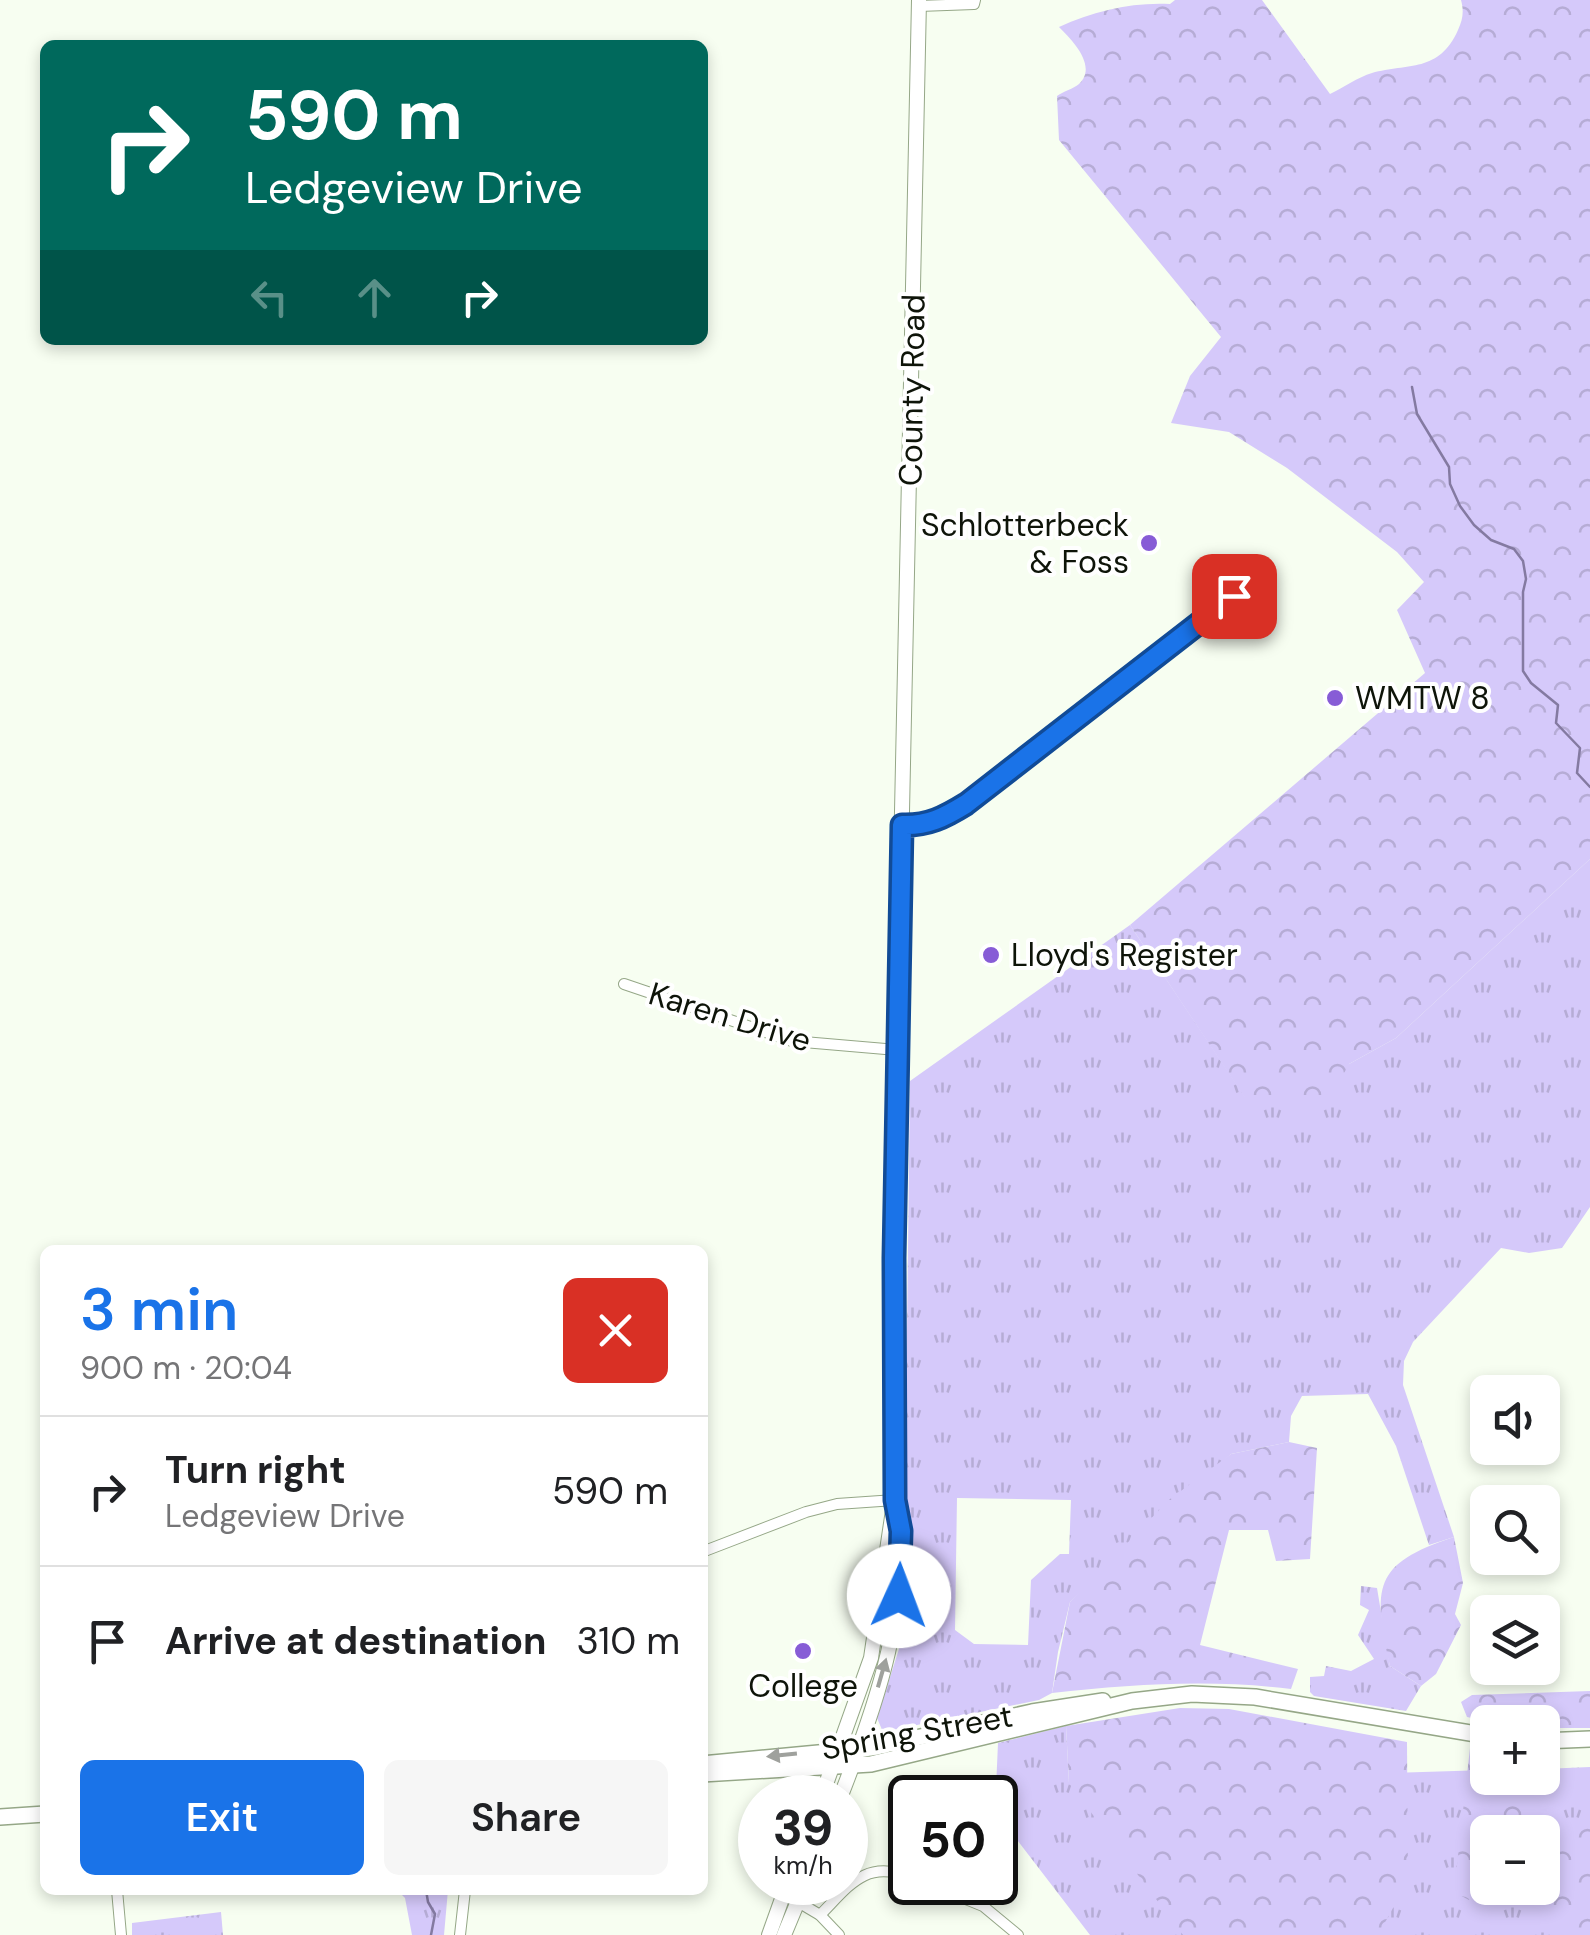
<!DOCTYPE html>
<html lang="en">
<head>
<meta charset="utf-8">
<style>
  :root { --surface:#fff; --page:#f6f6f6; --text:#202124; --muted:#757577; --line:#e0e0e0; --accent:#1a73e8 }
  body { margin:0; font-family:"DM Sans",sans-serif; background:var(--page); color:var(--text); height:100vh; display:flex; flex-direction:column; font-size:38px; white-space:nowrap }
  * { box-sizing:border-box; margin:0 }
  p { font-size:32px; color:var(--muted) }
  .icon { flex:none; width:55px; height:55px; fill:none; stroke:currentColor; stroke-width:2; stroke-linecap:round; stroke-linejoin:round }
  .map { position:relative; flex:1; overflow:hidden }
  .drawer { position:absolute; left:40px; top:1245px; width:668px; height:650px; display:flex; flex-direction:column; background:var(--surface); border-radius:15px; box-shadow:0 5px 15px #0003 }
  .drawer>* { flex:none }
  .guide { position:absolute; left:40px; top:40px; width:668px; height:305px; border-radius:15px; box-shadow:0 5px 15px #0003; background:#00695c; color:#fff; overflow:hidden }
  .buttons { position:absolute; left:1470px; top:1375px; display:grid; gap:20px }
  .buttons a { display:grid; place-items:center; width:90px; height:90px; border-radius:15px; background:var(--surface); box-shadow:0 5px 15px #0003; font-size:50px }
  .speed { position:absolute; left:738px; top:1775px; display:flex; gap:20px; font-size:50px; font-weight:700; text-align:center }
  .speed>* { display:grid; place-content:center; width:130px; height:130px; border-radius:50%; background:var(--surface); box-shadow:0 5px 15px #0003; line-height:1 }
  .speed small { font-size:25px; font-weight:400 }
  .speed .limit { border:5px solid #111; border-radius:15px; background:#fff; color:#111 }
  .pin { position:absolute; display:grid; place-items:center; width:85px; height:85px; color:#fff; margin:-42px; border-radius:20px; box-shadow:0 5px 15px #0006 }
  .me { position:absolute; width:110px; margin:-55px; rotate:2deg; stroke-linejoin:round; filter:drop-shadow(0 0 8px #0008) }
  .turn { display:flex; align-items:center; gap:35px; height:210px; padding:0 40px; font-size:45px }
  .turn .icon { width:130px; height:130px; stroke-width:2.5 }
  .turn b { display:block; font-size:70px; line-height:85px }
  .lanes { display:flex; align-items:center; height:95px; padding:0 40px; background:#0003; justify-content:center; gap:50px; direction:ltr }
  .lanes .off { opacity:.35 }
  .round { display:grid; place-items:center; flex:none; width:105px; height:105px; border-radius:15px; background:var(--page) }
  .overview { display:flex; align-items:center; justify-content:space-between; height:170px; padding:0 40px }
  h1 { font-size:60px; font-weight:600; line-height:75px; color:var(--accent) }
  .action { display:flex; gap:20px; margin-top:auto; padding:20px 40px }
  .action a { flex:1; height:115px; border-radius:15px; background:var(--accent); color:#fff; font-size:40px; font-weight:600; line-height:115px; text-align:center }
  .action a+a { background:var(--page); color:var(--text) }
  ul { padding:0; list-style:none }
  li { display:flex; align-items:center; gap:30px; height:150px; padding:0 40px; border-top:2px solid var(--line) }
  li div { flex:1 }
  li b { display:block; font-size:38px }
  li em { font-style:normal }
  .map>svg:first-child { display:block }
  .grass { fill:url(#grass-tufts); fill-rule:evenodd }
  .forest { fill:url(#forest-crowns) }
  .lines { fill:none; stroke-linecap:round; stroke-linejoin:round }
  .stream { stroke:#847aa1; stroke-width:2.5 }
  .street-casing { stroke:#95a787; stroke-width:12 }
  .secondary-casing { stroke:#95a787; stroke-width:16 }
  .primary-casing { stroke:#95a787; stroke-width:18 }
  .street { stroke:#fff; stroke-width:10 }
  .secondary { stroke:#fff; stroke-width:14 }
  .primary { stroke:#fff; stroke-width:15 }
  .oneway { fill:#9fa19d }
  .route-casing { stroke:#114b97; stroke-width:25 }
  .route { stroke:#1a73e8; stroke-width:18 }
  .poi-dot { fill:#875cd6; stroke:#fff; stroke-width:4 }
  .labels { text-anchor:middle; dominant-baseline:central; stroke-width:8; stroke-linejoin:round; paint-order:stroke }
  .street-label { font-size:32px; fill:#0e1409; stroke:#fff }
  .poi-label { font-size:32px; fill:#0e1409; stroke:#fff; text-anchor:start }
</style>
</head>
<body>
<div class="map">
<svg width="1590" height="1935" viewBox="0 0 1590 1935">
  <defs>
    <pattern id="grass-tufts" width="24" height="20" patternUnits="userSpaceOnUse" patternTransform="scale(2.5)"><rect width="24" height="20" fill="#d5c9fa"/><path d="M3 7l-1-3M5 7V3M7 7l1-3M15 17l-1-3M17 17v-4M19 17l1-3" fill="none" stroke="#b6acd5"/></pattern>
    <pattern id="forest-crowns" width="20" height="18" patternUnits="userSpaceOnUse" patternTransform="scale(2.5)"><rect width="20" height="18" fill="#d5c9fa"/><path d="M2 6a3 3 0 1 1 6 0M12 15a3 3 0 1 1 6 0" fill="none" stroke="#b6acd5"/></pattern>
  </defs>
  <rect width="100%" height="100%" fill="#f7fef1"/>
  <!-- grass -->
  <g class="grass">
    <path d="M1590,859V1207L1562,1248L1529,1253L1501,1248L1413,1342L1404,1361L1403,1385L1454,1537L1429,1545L1396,1446L1368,1394L1302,1396L1291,1416L1289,1442L1231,1454L1070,1602L1058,1652L1052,1693L1039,1700L883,1732L877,1718L899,1649L912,1578L905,1499L910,1081L1130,925L1245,1097L1349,1064L1396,1038ZM957,1498L1071,1500L1069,1554H1060L1031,1580L1028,1645L974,1644L955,1630Z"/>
    <path d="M1361,1586L1377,1588L1390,1666L1421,1686L1406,1711L1314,1696L1310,1692V1677L1324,1676L1326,1666L1351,1671L1374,1659L1358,1635L1369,1610L1360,1605Z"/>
    <path d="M1066,1726L1069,1783L1487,1770L1488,1778H1542L1543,1769L1590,1767V1935H1090L995,1811L998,1743ZM1488,1832H1542V1888H1488Z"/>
    <path d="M397,1890H448L444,1935H412L405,1898Z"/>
    <path d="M221,1912L223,1935H132V1923Z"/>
  </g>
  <!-- forest -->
  <g class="forest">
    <path d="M1175,0H1262L1330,94C1343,88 1358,77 1372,73C1408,63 1439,73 1458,30C1463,19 1464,11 1461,0H1590V859L1396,1038L1349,1064L1330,1099L1245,1098L1130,925L1425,673L1397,610L1424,582L1397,552L1287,468L1229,432L1171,423L1190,376L1221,337L1059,140L1057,96C1064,91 1073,89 1079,84C1098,66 1072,40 1059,27C1094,11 1132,2 1170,4Z"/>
    <path d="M1289,1442L1317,1448L1310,1559L1276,1561L1268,1530H1229L1200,1645L1298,1669L1291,1689C1211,1679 1133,1684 1052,1693L1070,1602L1170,1499L1231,1454Z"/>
    <path d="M1454,1537L1463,1583L1455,1614L1461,1625L1436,1674L1421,1686L1390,1666C1373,1587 1372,1564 1454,1537Z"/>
    <path d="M1590,1691V1728H1543L1542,1722H1490L1467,1717L1461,1702L1472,1695Z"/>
    <path d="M1180,1708L1229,1709L1407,1742L1408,1881L1378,1935H1183L1069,1783L1066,1726Z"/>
    <path d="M1470,1748L1487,1751L1488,1778H1534L1559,1832L1590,1812V1935H1564L1543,1918L1526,1888H1542V1832H1488L1487,1887L1469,1900L1454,1892Z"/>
  </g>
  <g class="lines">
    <!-- stream -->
    <g class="stream">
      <path d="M1412,387L1417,414L1449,467L1450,484L1460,506L1474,525L1491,540L1514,549L1523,561L1526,579L1523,592V671L1531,683L1558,705L1556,723L1580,748L1577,773L1590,787"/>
      <path d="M426,1890L428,1902L435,1914L431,1935"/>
    </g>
    <defs>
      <g id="street">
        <path d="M919,6L974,4L975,0"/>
        <path d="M902,825C928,826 945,817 966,803L1234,596"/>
        <path d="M624,984L792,1041L897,1050"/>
        <path d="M702,1552L806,1512L837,1504L895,1500"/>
        <path d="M924,1882L983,1906L1018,1935"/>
        <path d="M117,1890L121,1935"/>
        <path d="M793,1899L820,1915L839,1935"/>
        <path d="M820,1915C849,1886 865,1859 910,1877"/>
        <path d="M460,1935L465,1890"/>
      </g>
      <g id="secondary">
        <path d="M821,1798L871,1658L893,1510"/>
        <path d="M840,1798C877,1704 913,1602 895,1500L897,1050L919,0"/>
        <path d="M769,1935L788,1882"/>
        <path d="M784,1935L806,1882"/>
      </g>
      <g id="primary">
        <path d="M1542,1741L1590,1739"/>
        <path d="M702,1764L871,1748L1032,1712L1103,1701"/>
        <path d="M702,1774L871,1764L1132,1701L1192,1694L1255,1697L1488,1736"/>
        <path d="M0,1817L45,1814"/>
      </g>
    </defs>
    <!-- street casing -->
    <use href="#street" class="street-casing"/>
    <!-- secondary casing -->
    <use href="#secondary" class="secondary-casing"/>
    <!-- primary casing -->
    <use href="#primary" class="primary-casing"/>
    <!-- street -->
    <use href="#street" class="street"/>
    <!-- secondary -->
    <use href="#secondary" class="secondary"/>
    <!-- primary -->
    <use href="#primary" class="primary"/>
  </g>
  <!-- one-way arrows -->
  <defs><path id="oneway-solid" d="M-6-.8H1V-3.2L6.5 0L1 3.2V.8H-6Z" transform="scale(2.5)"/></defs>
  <g class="oneway">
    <use href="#oneway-solid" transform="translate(882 1673) rotate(-74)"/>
    <use href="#oneway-solid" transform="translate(782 1755) rotate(174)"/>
  </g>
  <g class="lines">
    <defs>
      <path id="route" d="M899,1596L901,1531L895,1500L894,1258L902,825C928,826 945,817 966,804L1234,596"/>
    </defs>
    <!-- route casing -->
    <use href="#route" class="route-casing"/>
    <!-- route -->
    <use href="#route" class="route"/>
  </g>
  <!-- markers -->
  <g class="poi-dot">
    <circle cx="1149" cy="543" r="10"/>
    <circle cx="1335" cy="698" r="10"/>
    <circle cx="991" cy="955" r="10"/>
    <circle cx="803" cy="1651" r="10"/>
  </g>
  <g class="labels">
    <!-- street labels -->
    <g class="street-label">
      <text transform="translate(912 390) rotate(-89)">County Road</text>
      <text transform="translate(730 1017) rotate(17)">Karen Drive</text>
      <text transform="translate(917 1732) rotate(-10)">Spring Street</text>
    </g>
    <!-- poi labels -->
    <g class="poi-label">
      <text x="1129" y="525" text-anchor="end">Schlotterbeck<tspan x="1129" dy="37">&amp; Foss</tspan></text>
      <text x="1355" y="698">WMTW 8</text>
      <text x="1011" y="955">Lloyd's Register</text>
      <text x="803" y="1686" text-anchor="middle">College</text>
    </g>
  </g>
</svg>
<div class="buttons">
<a><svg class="icon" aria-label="sound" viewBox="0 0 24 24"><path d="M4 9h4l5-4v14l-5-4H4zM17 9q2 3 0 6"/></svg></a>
<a><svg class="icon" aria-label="search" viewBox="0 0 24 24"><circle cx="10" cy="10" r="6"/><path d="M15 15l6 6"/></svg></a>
<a><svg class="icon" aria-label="layers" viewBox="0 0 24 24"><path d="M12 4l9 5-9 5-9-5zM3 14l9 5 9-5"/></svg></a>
<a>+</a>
<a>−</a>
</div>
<div class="speed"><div>39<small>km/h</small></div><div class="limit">50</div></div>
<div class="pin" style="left:1234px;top:596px;background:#d93025"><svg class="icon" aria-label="arrive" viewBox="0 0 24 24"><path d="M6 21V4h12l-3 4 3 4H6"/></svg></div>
<svg class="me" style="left:899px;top:1596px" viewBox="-20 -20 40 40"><circle r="19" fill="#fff"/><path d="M0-13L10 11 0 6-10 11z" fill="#1a73e8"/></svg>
<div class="guide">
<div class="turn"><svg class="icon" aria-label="right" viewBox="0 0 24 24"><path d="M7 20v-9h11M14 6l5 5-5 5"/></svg><div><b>590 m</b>Ledgeview Drive</div></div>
<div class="lanes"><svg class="icon off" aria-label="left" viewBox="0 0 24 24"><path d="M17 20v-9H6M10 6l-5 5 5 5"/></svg><svg class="icon off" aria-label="ahead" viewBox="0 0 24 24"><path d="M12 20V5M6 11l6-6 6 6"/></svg><svg class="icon" aria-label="right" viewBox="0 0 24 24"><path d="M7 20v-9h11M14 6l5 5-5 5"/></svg></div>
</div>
<section class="drawer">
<div class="overview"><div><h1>3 min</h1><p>900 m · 20:04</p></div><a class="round" style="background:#d93025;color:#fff"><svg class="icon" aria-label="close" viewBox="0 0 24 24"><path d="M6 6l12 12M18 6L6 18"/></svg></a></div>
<ul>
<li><svg class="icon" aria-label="right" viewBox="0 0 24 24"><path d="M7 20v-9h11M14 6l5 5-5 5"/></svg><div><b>Turn right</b><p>Ledgeview Drive</p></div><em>590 m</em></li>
<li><svg class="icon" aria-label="arrive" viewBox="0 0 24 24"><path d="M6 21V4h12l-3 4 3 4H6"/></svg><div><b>Arrive at destination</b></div><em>310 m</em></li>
</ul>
<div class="action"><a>Exit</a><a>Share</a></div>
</section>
</div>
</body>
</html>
